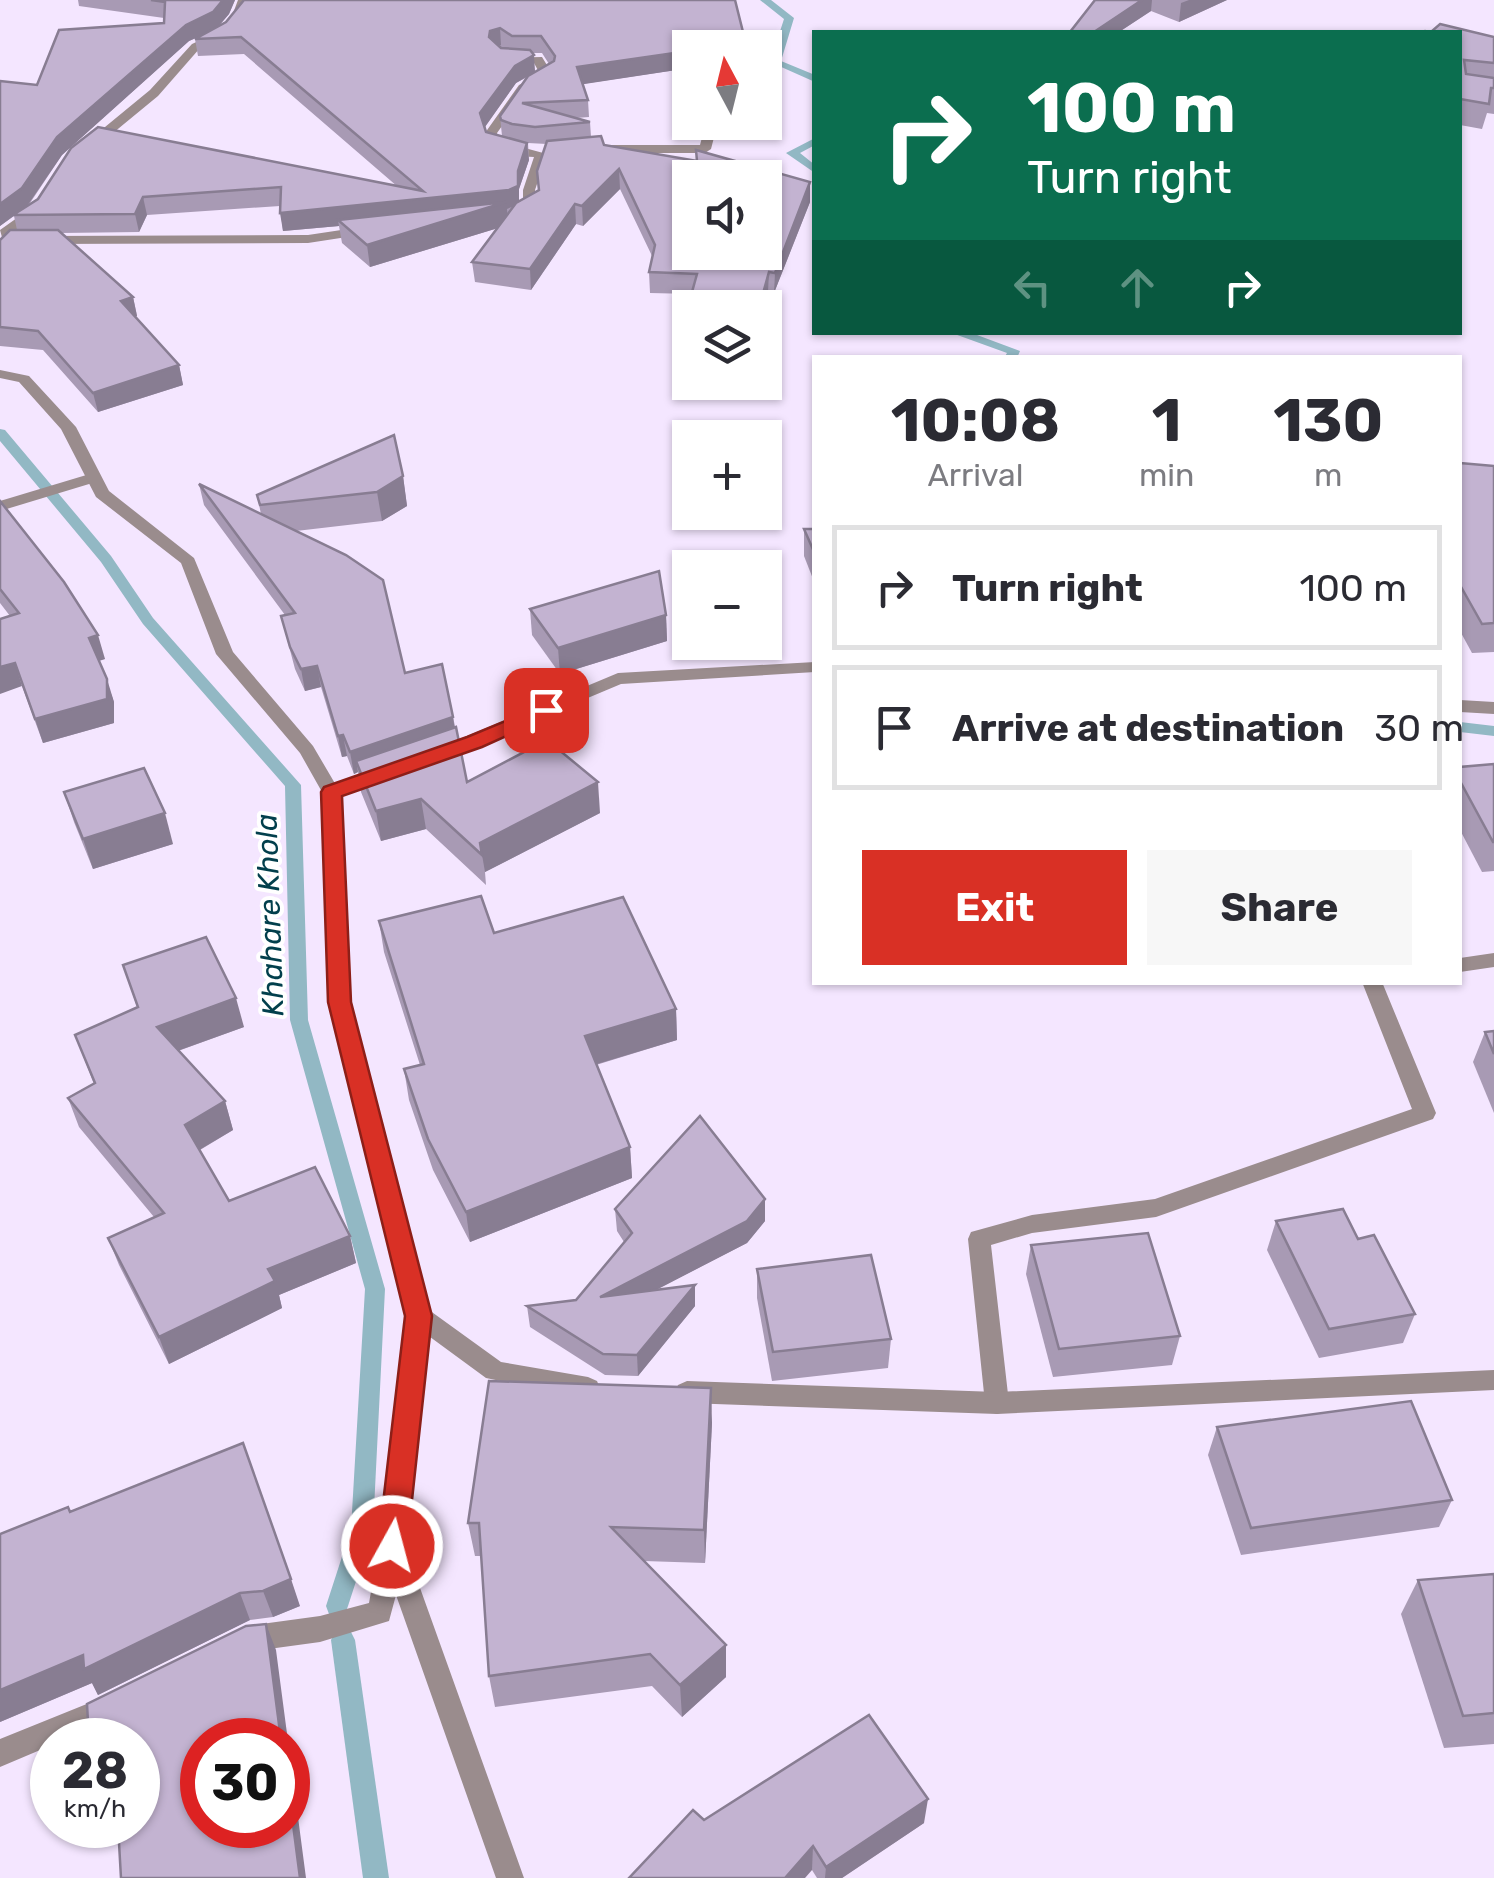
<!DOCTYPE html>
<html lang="en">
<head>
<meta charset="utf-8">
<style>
  :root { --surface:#fff; --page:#f7f7f7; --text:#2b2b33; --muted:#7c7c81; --line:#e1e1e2; --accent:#d93025 }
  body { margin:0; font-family:Rubik,sans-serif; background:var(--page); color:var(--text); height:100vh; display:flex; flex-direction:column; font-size:38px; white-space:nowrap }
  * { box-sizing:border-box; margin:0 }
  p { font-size:32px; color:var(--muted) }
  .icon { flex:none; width:55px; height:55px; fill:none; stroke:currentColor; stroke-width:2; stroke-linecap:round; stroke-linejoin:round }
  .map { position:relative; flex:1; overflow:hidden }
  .details { position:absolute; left:812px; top:355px; width:650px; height:630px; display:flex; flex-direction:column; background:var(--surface); border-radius:0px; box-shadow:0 2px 8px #0004 }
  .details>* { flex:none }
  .top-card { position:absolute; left:812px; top:30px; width:650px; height:305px; border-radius:0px; box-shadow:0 2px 8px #0004; background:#0b6e4f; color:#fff; overflow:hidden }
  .needle { width:65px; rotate:353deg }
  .fabs { position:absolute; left:672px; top:30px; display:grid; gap:20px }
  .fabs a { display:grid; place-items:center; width:110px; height:110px; border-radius:0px; background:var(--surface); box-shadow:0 2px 8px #0004; font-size:50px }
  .speed { position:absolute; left:30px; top:1718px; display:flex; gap:20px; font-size:50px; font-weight:700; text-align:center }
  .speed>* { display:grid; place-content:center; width:130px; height:130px; border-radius:50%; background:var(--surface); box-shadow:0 2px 8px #0004; line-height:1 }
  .speed small { font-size:25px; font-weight:400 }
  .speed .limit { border:15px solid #d22; background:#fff; color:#111 }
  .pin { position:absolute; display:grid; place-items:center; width:85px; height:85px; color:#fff; margin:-42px; border-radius:20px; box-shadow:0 5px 15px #0006 }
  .me { position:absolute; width:110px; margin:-55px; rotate:7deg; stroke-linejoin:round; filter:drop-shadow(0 0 8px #0008) }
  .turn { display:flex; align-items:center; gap:35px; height:210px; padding:0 50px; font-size:45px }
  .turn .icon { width:130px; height:130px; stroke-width:2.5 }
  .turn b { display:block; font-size:70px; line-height:85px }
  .lanes { display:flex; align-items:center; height:95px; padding:0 50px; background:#0003; justify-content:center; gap:50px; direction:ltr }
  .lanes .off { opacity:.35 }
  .eta { display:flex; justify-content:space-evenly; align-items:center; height:170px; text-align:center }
  .eta b { font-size:60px; font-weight:700; line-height:70px }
  .button { display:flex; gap:20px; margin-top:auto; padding:20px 50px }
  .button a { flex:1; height:115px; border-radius:0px; background:var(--accent); color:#fff; font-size:40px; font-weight:700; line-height:115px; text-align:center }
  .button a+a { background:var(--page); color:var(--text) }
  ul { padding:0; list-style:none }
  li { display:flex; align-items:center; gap:30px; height:125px; margin:0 20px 15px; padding:0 30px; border:5px solid var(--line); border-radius:0px }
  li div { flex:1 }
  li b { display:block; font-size:38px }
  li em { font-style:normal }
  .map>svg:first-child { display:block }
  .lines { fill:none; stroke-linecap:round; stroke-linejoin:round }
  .stream { fill:#92b8c4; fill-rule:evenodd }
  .minor { fill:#9a8c8d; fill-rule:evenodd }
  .tertiary { fill:#9a8c8d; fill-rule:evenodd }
  .wall { fill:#a89ab4; fill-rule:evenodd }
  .shaded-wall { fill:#887d92 }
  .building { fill:#c3b3d1; stroke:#887d92; stroke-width:2.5; fill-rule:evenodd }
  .route { fill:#d93025; stroke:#8d1f18; stroke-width:2.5 }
  .labels { text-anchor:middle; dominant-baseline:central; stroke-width:8; stroke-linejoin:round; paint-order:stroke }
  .water-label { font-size:30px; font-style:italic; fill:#023f4c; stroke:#fff }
</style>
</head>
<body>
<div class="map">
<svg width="1494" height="1878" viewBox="0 0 1494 1878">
  <rect width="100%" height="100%" fill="#f4e6ff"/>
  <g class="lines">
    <!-- stream -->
    <g class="stream">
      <path d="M760,0H771L794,18L781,61L815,75V82L770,62L784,19Z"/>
      <path d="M815,138V145L800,153L815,165V173L786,153Z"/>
      <path d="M949,332H969L1020,351L1017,358H1004L1007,353Z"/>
      <path d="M0,429L5,430L111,556L153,618L301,785L308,1020L385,1289L373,1529L348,1606L345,1614L337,1617L329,1614L326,1606L351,1529L365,1289L290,1020L285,786L143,624L101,562L0,441Z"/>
      <path d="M1460,722L1494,726V736L1460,732Z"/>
      <path d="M343,1629L351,1632L355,1640L389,1878H363L331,1640L335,1632Z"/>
    </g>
    <!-- minor -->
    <g class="minor">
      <path d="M238,0H250L243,17L226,36L200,48L158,96L96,147H88V141L150,90L192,44L218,32L232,16Z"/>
      <path d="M542,57L553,75L527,91L497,133L499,141L547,154L535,190L537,208L520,218L513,214L523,206V190L534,157L515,156L489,146L485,133L519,85L540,74L534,63L507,64L501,60L503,58Z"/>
      <path d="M706,122H718L711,149L705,153H588L582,149L588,145H700Z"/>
      <path d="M31,208L43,211L13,232L17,241L5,257L0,258L3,241L0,230Z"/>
      <path d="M368,226L375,230L373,233L308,243L42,244L35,240L42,236L308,235Z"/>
      <path d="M93,473L99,475V481L0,511V501Z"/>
      <path d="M815,662V672L621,684L443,759L437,761L428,755L431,751L618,673Z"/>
      <path d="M1460,700L1494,702V714L1460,712Z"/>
      <path d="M386,767L393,769L395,773L393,777L331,798L322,792L324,788Z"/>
      <path d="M1494,953V967L1460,972V958Z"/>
      <path d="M1362,982H1382L1436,1113L1433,1119L1156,1217L1032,1233L991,1245L1009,1403L1006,1411L997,1414L988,1411L985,1403L968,1239L971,1232L1032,1215L1155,1199L1412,1109Z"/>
      <path d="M419,1306L427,1309L431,1316L405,1546L524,1878H496L396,1595L389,1621L320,1642L247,1652L238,1648L234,1639L238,1630L247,1626L320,1616L369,1603L379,1546L407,1316L411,1309Z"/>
      <path d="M109,1695L119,1699L123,1708L119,1717L64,1740H52V1745L0,1767V1739Z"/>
    </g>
    <!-- tertiary -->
    <g class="tertiary">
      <path d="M0,370L29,376L76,427L109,491L194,558L233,652L313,746L340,792L350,1001L429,1310L501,1362L588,1377L597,1381L600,1388L597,1395L588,1399L486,1378L411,1323L330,1001L322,792L300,753L216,654L181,563L96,497L61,429L19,382L0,378Z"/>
      <path d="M1494,1370V1390L997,1414L687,1403L678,1399L675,1392L678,1385L687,1381L997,1392Z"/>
    </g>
  </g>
  <!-- wall -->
  <g class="wall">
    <path d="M78,0H235L229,14L219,26L226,22L243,3L690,48V112H689L683,69L582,84L588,100L589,117L576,118L590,122L591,137L604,145L696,161V150L810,202L774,293L768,292L690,308V331H687V310L692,294L650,293L649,272L653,258L620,189L583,226L576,224L531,290L475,282L472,262L498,228L370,267L342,243L339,226L283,231L280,206L147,215L139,232L61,233L133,297L137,316L135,317L179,365L183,385L98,412L43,350L0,346V240L17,230L14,216L0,226V81L37,85L164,23V18L79,6ZM196,38L195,39L198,56L244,54L398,187L71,148L38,199L28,206L62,155L189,41ZM532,53H542L549,64L535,72ZM535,73L500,116L502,136L486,132L485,127L516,83ZM528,143L547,144L539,190L519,201V189L529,160Z"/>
    <path d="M1095,0H1227L1179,22L1151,11L1119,32H1070Z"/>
    <path d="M1440,24L1494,37V114L1487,113L1482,129L1460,125V32H1423L1425,31L1431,32Z"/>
    <path d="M1460,463L1494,466V652L1472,653L1460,631Z"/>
    <path d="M403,476L407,506L382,521L296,531L405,673L453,717L467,782L600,813L485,872L486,885L426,829L381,841L361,792L358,772L354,774L347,756L342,757L321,687L305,691L295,669L281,616L285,615L204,505L199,484L261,514L257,495Z"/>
    <path d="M0,501L105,659L99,660L114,702V723L43,743L22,686L10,616L0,603Z"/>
    <path d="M804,529H815V584L804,556Z"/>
    <path d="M530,609L666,615L667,641L560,674L532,635Z"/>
    <path d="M1494,764V871L1482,872L1460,830V767Z"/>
    <path d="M64,792L173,844L93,869L74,822Z"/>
    <path d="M379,921L494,933L676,1009L677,1040L596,1065L630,1147L632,1178L470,1242L433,1170L409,1100L404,1069L420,1065L384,952Z"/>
    <path d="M123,965L244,1027L178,1051L225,1101L233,1130L200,1150L229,1201L350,1236L356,1263L279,1295L282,1308L169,1364L119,1265L108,1238L154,1217L79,1127L68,1098L94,1084L75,1035L137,1007Z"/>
    <path d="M1494,1031V1113L1473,1062L1485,1032Z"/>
    <path d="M615,1209L765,1221L747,1243L657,1289L695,1306L638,1376L605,1375L530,1327L527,1306L576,1300L624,1242L617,1231Z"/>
    <path d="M1276,1221L1415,1314L1403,1343L1319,1358L1267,1250Z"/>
    <path d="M1031,1245L1180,1336L1172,1365L1053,1377L1026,1274Z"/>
    <path d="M757,1269L891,1339L888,1368L772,1381L757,1298Z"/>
    <path d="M712,1423L705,1563L644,1561L726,1677L682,1717L652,1686L495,1707L489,1676L481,1556H475L468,1523Z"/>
    <path d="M1217,1427L1452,1500L1439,1527L1241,1555L1208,1455Z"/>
    <path d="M71,1512L300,1606L273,1617L250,1620L98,1695L92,1683L0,1722Z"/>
    <path d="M1494,1574V1744L1444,1748L1401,1614L1418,1580Z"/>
    <path d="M704,1820L924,1823L842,1878H817L812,1870Z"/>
  </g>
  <!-- shaded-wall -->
  <g class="shaded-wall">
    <path d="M223,0H235L229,14L216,29L189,41L62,155L27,206L0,226V204L57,137L186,25Z"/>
    <path d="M1142,0H1152L1151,11L1119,32H1094Z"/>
    <path d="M1189,0H1227L1179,22L1181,3Z"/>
    <path d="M500,28L501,45L491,48L489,37L490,31Z"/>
    <path d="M682,52L683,69L578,85L577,67Z"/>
    <path d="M534,55L535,72L516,83L482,131L480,113L515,66Z"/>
    <path d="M527,143L529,160L519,189V204L507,209L508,225L370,267L367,245L338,220L339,226L283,231L280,213L509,190Z"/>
    <path d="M619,169L620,189L583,226L582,206Z"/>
    <path d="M810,182V202L774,293L775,273Z"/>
    <path d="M143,197L147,215L139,232L135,214Z"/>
    <path d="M575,204L576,224L531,290L530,269Z"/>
    <path d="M769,272L768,292L765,308H759Z"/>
    <path d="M133,297L137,316L125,320L121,301Z"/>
    <path d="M179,365L183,385L98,412L93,393Z"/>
    <path d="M403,476L407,506L382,521L377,492Z"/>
    <path d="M666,615L667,641L560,674L558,648Z"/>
    <path d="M98,635L105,659L96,662L89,638Z"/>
    <path d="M15,663L22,686L0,694V667Z"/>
    <path d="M317,666L321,687L305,691L301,669Z"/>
    <path d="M107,679L114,702V723L43,743L35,719Z"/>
    <path d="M453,717L456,738L356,761L358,772L354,774L350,752Z"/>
    <path d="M343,735L347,756L342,757L338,736Z"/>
    <path d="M598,782L600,813L485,872L480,843Z"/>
    <path d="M421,799L426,829L381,841L376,811Z"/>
    <path d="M165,813L173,844L93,869L83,839Z"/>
    <path d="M236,998L244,1027L166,1055L157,1027Z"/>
    <path d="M676,1009L677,1040L587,1067L585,1036Z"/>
    <path d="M225,1101L233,1130L194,1153L185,1125Z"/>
    <path d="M630,1147L632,1178L470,1242L466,1212Z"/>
    <path d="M765,1199V1221L747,1243L602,1318L600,1297Z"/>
    <path d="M350,1236L356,1263L279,1295L282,1308L169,1364L159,1337L268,1269Z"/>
    <path d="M695,1285V1306L638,1376L637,1355Z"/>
    <path d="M711,1388L712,1423L705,1563L704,1530Z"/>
    <path d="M291,1579L300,1606L273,1617L263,1591Z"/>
    <path d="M240,1593L250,1620L98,1695L92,1683L0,1722V1690L83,1655Z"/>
    <path d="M266,1624L276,1650L306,1878H300L288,1786V1740H281Z"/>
    <path d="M726,1645V1677L682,1717L680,1685Z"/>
    <path d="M928,1799L924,1823L842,1878H825L826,1867Z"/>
    <path d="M813,1846L812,1870L805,1878H785Z"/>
  </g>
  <!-- building -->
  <g class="building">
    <path d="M151,0H223L213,12L186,25L57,137L22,188L0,204V81L37,85L59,30L164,23L165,2Z"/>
    <path d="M244,0H735L747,48H690V95H688L682,52L577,67L588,100L522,103L590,122L535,127L512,124L501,120L500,116L528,76L554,61L555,56L541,36H512L500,28L490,31L489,37L501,48L530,50L534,55L515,66L480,113L486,132L527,143L518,171V186L509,190L280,213L281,187L143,197L135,214L13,215L38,199L71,148L98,127L423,191L241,37L195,39L226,22Z"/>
    <path d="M1095,0H1142L1094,32H1070Z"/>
    <path d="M1440,24L1494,37V63L1464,60L1466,74L1494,78V88H1491L1489,104L1460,99V32H1423L1425,31L1431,32Z"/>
    <path d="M601,136L604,145L697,161L696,150L810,182L775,273L769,272L759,308H690V310H687L697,274L649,272L655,245L619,169L582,206L575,204L530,269L472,262L516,203L539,190L537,171L547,141ZM690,178H765V252H690Z"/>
    <path d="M506,202L367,245L338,220Z"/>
    <path d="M10,230H58L133,297L121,301L179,365L93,393L38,331L0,327V240Z"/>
    <path d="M394,435L403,476L377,492L260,505L257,495Z"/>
    <path d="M1460,463L1494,466V623L1482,624L1460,585Z"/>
    <path d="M199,484L346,555L383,580L405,673L442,664L453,717L350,752L343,735L338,736L317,666L301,669L290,647L281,616L295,613Z"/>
    <path d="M0,501L64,582L98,635L89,638L107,679V699L35,719L15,663L0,667V619L19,613L0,589Z"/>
    <path d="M804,529H815V554Z"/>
    <path d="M659,571L666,615L558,648L530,609Z"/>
    <path d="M456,727L467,782L547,740L598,782L480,843L482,855L421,799L376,811L356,761Z"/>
    <path d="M1494,764V842H1493L1460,781V767Z"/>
    <path d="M144,768L165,813L83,839L64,792Z"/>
    <path d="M481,896L494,933L623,897L676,1009L585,1036L630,1147L466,1212L428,1139L404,1069L424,1064L379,921Z"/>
    <path d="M206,937L236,998L157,1027L225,1101L185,1125L229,1201L315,1167L350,1236L268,1269L275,1281L159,1337L108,1238L164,1213L68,1098L95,1083L75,1035L138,1007L123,965Z"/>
    <path d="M1494,1031V1054L1485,1032Z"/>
    <path d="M700,1116L765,1199L747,1221L600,1297L695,1285L637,1355L603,1354L527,1306L576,1300L632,1233L615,1209Z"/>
    <path d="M1343,1209L1358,1239L1374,1235L1415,1314L1329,1329L1276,1221Z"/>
    <path d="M1148,1233L1180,1336L1059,1349L1031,1245Z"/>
    <path d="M871,1255L891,1339L773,1352L757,1269Z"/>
    <path d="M489,1381L711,1388L704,1530L611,1527L726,1645L680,1685L650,1654L489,1676L479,1523H468Z"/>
    <path d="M1411,1401L1452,1500L1251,1528L1217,1427Z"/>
    <path d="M243,1443L291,1579L263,1591L240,1593L84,1669L83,1655L0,1690V1534L68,1507L70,1512Z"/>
    <path d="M1494,1574V1713L1463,1716L1418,1580Z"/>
    <path d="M266,1624L281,1740H202V1825H288V1786L300,1878H121L118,1825H138V1740H89L87,1704L246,1626Z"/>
    <path d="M869,1715L928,1799L826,1867L813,1846L785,1878H629L693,1810L704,1820Z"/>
  </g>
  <!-- route -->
  <path class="route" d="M546,704L553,706V715L482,747L342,796L351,1002L432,1316L407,1546L403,1556L392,1560L382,1556L378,1546L405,1316L328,1002L321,792L324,787L467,737Z"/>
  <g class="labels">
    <!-- water labels -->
    <g class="water-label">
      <text transform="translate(270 915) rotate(-92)">Khahare Khola</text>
    </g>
  </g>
</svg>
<div class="fabs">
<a><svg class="needle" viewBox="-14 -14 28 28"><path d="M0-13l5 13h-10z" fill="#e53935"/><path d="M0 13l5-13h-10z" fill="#7c7c81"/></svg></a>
<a><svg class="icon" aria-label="sound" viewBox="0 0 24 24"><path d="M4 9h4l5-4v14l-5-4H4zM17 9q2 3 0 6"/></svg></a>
<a><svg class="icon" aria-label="layers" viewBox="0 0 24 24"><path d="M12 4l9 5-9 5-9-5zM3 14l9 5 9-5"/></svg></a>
<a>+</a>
<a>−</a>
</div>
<div class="speed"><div>28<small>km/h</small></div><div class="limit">30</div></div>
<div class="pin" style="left:546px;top:710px;background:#d93025"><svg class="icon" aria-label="arrive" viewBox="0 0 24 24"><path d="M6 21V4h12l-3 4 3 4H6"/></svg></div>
<svg class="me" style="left:392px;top:1546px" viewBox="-20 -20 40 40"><circle r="17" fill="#d93025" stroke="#fff" stroke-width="3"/><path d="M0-11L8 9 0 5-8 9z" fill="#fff"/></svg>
<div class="top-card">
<div class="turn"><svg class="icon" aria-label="right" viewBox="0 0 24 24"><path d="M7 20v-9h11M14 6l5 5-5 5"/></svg><div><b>100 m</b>Turn right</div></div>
<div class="lanes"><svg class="icon off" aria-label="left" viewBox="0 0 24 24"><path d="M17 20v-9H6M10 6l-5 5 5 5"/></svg><svg class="icon off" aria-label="ahead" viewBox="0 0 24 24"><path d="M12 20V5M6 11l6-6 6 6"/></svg><svg class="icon" aria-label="right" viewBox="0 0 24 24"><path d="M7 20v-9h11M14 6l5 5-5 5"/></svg></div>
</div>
<section class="details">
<div class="eta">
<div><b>10:08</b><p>Arrival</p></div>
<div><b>1</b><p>min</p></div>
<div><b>130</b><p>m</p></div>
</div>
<ul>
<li><svg class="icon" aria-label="right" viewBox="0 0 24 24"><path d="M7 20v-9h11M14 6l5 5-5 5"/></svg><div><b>Turn right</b></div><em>100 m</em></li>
<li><svg class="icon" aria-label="arrive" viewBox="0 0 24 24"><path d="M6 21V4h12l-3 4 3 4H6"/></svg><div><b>Arrive at destination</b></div><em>30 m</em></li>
</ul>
<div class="button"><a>Exit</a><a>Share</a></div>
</section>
</div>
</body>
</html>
